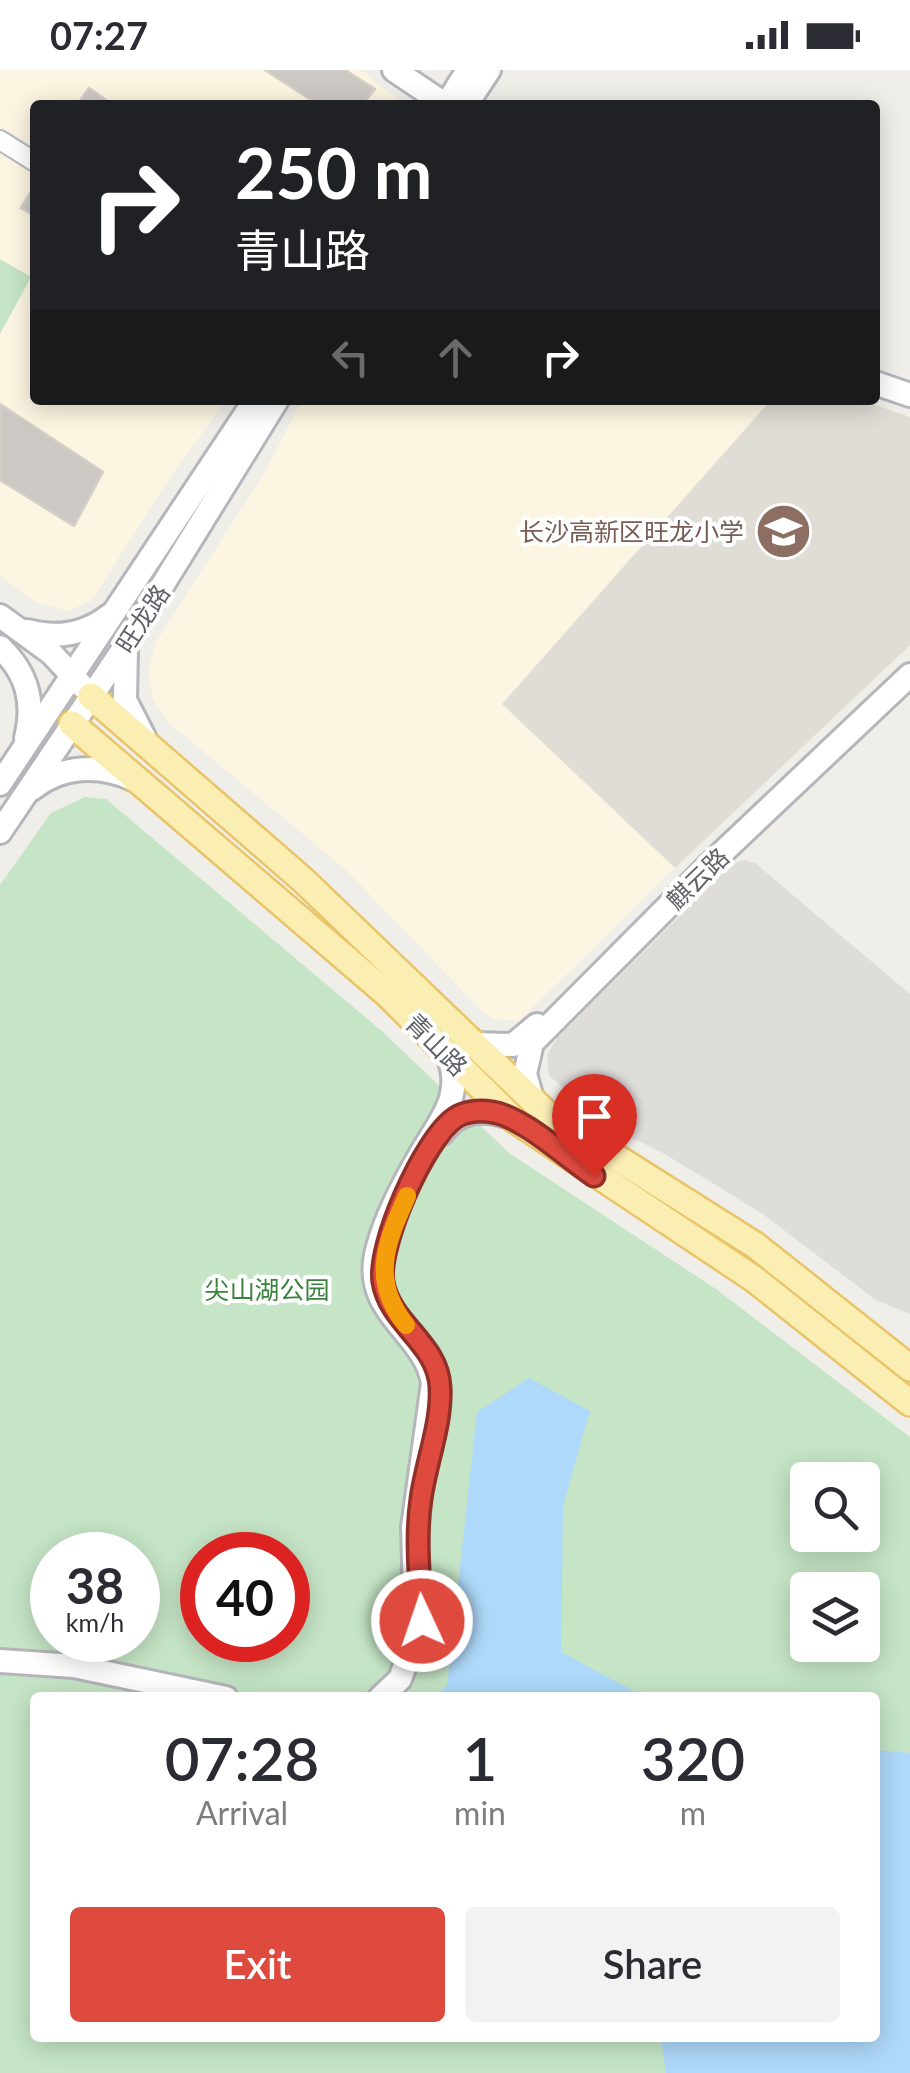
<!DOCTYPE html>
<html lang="en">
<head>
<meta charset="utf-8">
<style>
  :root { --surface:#fff; --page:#f2f2f3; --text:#2b2b33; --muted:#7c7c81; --accent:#df4a3f }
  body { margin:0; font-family:Lato,"Noto Sans SC",sans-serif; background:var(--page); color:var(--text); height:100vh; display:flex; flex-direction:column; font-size:38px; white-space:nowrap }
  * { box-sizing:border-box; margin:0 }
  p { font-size:32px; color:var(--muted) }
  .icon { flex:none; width:55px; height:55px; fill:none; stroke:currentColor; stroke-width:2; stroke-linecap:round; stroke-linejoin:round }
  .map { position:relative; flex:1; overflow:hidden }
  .drawer { position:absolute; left:30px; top:1622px; width:850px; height:350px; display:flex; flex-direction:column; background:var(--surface); border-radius:10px; box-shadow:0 5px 25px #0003 }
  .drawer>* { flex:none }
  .banner { position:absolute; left:30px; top:30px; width:850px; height:305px; border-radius:10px; box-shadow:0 5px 25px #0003; background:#202124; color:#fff; overflow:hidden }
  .fabs { position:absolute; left:790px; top:1392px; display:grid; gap:20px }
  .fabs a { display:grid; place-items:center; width:90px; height:90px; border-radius:10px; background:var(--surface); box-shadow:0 5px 25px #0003; font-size:50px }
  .speed { position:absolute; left:30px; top:1462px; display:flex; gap:20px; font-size:50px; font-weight:700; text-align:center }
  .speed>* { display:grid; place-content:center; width:130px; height:130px; border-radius:50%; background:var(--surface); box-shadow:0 5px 25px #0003; line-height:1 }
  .speed small { font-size:25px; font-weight:400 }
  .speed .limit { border:15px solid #d22; background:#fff; color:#111 }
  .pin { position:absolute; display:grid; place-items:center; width:85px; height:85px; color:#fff; margin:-102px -42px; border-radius:50% 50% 50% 0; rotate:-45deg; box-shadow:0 0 10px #0007 }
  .pin .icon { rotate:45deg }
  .me { position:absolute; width:110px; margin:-55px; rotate:357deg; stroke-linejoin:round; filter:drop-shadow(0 0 8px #0008) }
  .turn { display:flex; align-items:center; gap:35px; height:210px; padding:0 40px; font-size:45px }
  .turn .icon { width:130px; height:130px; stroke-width:2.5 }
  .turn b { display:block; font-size:70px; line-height:85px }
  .lanes { display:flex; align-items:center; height:95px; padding:0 40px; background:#0003; justify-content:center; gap:50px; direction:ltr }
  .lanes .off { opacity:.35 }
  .eta { display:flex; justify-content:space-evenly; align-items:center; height:170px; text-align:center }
  .eta b { font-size:60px; font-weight:600; line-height:70px }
  .primary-button { display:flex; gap:20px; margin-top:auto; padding:20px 40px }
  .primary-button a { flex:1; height:115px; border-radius:10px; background:var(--accent); color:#fff; font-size:40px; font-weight:600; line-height:115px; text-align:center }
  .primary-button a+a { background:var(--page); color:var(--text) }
  .status { display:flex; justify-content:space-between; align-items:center; height:70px; padding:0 50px; background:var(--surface); direction:ltr }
  .status svg { height:28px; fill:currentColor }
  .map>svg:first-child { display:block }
  .commercial { fill:#fcf5e1 }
  .industrial { fill:#dfddda }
  .education { fill:#e0ddd6 }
  .green { fill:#c6e5c6; fill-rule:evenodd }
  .water { fill:#aed9fa }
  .building { fill:#ccc9c4; stroke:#d4d0c6; stroke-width:2.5 }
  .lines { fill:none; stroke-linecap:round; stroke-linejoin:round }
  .street-casing { stroke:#b5b7bb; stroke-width:22 }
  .secondary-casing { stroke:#b4b6bb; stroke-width:28 }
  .primary-casing { stroke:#e9c468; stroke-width:30 }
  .street { stroke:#fff; stroke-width:18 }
  .secondary { stroke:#fff; stroke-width:22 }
  .primary { stroke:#faeeb3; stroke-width:25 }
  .route-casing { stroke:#913029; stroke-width:25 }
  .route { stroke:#df4a3f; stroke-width:18 }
  .slow { stroke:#f59e0b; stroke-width:18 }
  .labels { text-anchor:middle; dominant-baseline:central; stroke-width:8; stroke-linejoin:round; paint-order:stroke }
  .education-label { font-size:25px; fill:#785e54; stroke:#fff; text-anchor:end }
  .street-label { font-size:25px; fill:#5f6267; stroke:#fff }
  .park-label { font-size:25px; fill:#3b823e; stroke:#fff }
</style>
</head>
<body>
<div class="status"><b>07:27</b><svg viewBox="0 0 49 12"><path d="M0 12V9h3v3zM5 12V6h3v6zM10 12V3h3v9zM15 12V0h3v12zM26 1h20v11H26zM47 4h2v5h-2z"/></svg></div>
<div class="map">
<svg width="910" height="2003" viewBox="0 0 910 2003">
  <rect width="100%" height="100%" fill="#f0eee8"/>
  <!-- commercial -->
  <g class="commercial">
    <path d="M0,0H360L405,35H35V77L0,56Z"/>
    <path d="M0,78L35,101V330H227L175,400L91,531L67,541L36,532L0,506Z"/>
    <path d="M302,330H771L503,634L675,798L519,951L492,949L478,937L345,799L169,653L153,630L148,601L156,572L265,402Z"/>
  </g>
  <!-- industrial -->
  <path class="industrial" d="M744,790L755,793L910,924V1244L876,1230L760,1142L663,1083L614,1059L549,1006L547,985L557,968L732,794Z"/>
  <!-- education -->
  <path class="education" d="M771,330H861L910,347V575L675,798L502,634Z"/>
  <!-- green -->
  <g class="green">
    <path d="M0,189L31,207L0,264Z"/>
    <path d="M85,727L106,729L383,962L509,1083L716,1219L910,1367V2003H0V815L51,743ZM808,1410H862V1465H808ZM52,1485H138V1570H52ZM202,1485H288V1570H202ZM808,1520H862V1575H808ZM35,1628H875V1968H35Z"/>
  </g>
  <!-- water -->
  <g class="water">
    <path d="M529,1308L590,1341L563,1436L561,1582L645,1627H436L447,1615L477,1342Z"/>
    <path d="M875,1680L910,1683V2003H666L661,1968H875Z"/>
  </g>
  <!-- building -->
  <g class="building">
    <path d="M265,0H345L375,19L362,35H319Z"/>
    <path d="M89,18L113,35H77Z"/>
    <path d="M35,114V146L21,138Z"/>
    <path d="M0,334L103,402L74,456L0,410Z"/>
  </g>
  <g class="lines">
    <defs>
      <path id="street" d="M0,70L35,92"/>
      <g id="secondary">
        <path d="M394,0L446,35L468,0"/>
        <path d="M466,35L489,0"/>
        <path d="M875,313L910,325"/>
        <path d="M0,546L51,583L82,616"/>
        <path d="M27,561C57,569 86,564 110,545"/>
        <path d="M0,577C27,603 35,631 26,668"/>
        <path d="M126,580L125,630L144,667"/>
        <path d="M0,714L255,330"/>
        <path d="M32,719C62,695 99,694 133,709"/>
        <path d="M0,762L120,584L277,330"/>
        <path d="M475,974L513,975L537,955"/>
        <path d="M533,1032L525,1004L532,973L707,797L910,605"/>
        <path d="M442,1063C460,1038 485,1038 512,1048"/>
        <path d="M0,1591L74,1596L226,1628"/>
        <path d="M380,1628L400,1609L416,1565L413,1457L433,1313C425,1263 364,1244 376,1185C383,1152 402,1116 419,1087C439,1051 466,1026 447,983"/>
      </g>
      <g id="primary">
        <path d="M91,626L303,810L546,1043L755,1175L910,1298"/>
        <path d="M72,654L386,923L512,1048L754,1209L910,1333"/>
      </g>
    </defs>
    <!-- street casing -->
    <use href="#street" class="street-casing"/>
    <!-- secondary casing -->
    <use href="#secondary" class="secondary-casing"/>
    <!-- primary casing -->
    <use href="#primary" class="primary-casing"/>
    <!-- street -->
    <use href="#street" class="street"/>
    <!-- secondary -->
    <use href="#secondary" class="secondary"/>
    <!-- primary -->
    <use href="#primary" class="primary"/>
  </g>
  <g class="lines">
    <defs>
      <path id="route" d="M422,1551C420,1511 415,1469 421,1429C426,1392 442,1354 440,1317C438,1273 390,1254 383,1212C377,1176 424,1069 455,1048C465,1041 480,1040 492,1042C522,1046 567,1088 594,1106"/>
    </defs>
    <!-- route casing -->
    <use href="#route" class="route-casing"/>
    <!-- route -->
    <use href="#route" class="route"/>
    <!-- slow -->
    <path class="slow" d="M406,1255C370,1210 386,1173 407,1126"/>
  </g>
  <!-- icons -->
  <defs>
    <symbol id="school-disc" viewBox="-11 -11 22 22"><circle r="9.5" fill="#8d6e63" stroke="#fff"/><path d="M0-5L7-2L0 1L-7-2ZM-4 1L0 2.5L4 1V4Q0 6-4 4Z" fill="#fff"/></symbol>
  </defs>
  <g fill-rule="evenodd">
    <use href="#school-disc" x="752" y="430" width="63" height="63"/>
  </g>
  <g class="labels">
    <!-- education labels -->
    <g class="education-label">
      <text x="744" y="461">长沙高新区旺龙小学</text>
    </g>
    <!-- street labels -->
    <g class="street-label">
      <text transform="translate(142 548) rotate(-57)">旺龙路</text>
      <text transform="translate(697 808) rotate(-44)">麒云路</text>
      <text transform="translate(437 974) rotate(45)">青山路</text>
    </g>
    <!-- park labels -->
    <g class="park-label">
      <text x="267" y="1219">尖山湖公园</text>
    </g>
  </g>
</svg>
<div class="fabs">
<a><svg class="icon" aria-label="search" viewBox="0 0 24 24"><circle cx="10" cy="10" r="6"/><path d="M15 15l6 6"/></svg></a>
<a><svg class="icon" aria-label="layers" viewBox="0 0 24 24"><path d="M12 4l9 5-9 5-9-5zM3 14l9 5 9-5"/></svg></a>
</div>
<div class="speed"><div>38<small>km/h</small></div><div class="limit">40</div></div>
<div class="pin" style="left:594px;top:1106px;background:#d93025"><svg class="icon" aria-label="arrive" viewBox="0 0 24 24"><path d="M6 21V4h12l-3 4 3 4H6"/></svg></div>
<svg class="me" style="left:422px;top:1551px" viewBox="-20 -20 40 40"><circle r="17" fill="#df4a3f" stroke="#fff" stroke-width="3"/><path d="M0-11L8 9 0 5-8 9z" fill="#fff"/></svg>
<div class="banner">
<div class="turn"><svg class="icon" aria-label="right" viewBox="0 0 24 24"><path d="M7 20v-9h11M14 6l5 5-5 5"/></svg><div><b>250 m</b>青山路</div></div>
<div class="lanes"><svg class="icon off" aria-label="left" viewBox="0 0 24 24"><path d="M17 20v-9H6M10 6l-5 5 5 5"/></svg><svg class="icon off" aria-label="ahead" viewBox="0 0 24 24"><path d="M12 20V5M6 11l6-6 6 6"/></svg><svg class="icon" aria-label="right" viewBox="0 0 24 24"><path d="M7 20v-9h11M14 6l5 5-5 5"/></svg></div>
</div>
<section class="drawer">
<div class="eta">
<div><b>07:28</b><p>Arrival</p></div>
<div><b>1</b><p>min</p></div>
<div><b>320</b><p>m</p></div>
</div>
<div class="primary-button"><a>Exit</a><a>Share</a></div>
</section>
</div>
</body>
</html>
